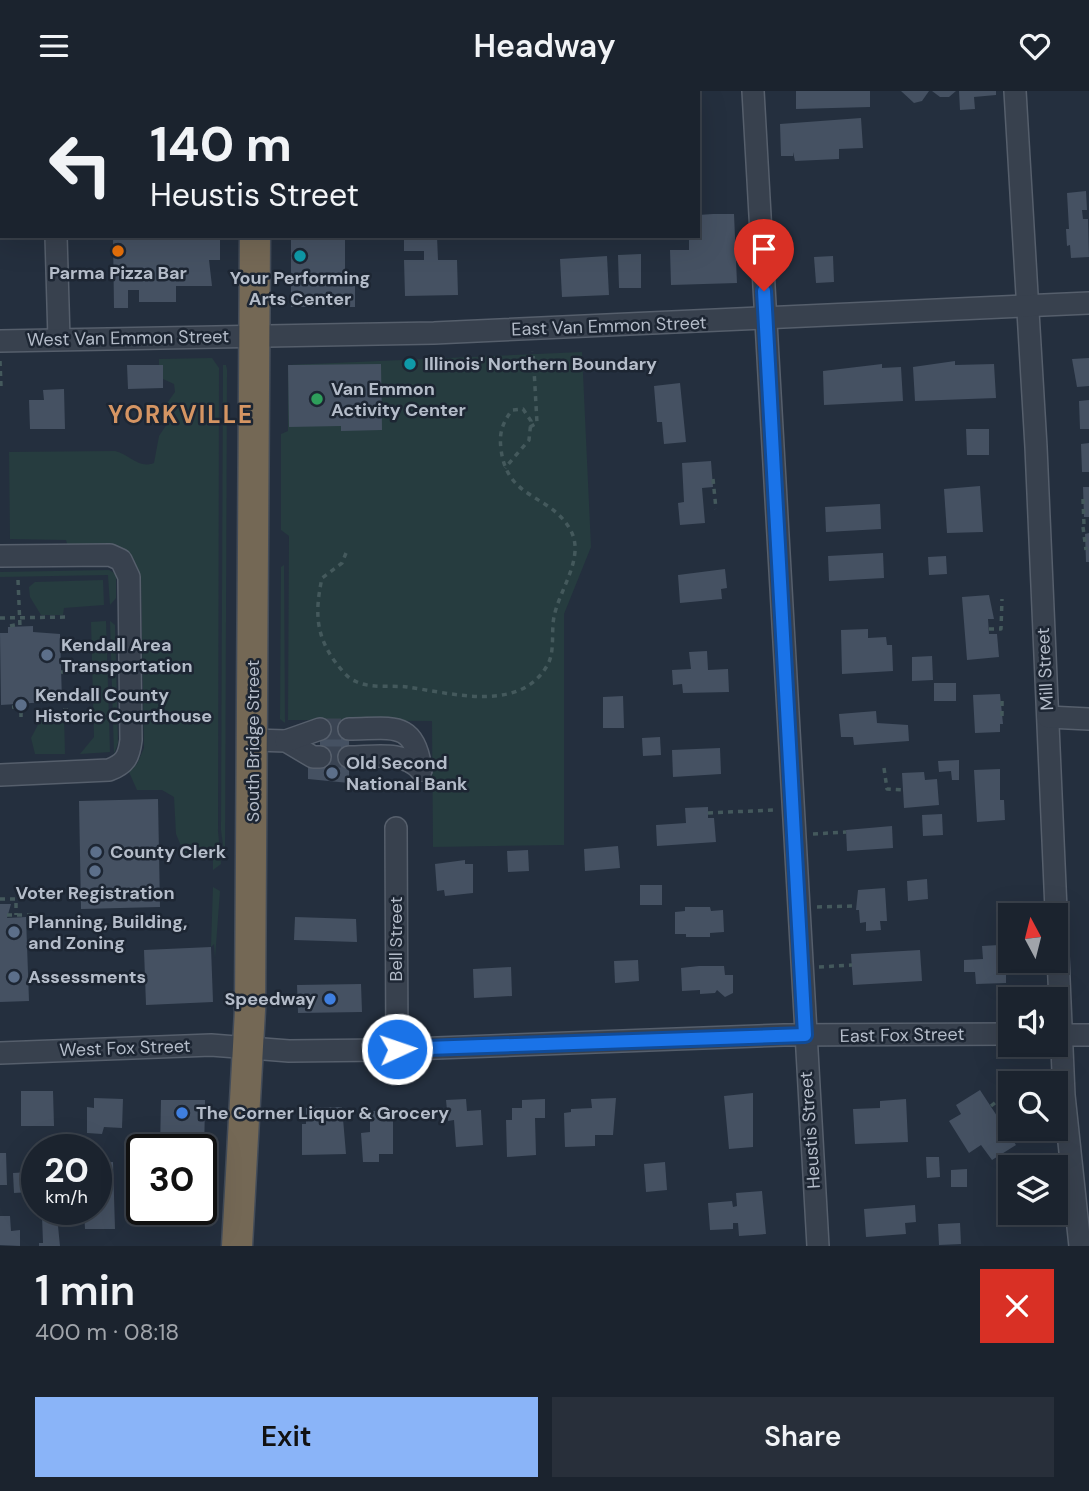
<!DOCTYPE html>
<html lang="en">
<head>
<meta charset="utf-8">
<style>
  :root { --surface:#1b232e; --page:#282f3a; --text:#f1f3f6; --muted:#a0a4aa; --line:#39404a; --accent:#8ab4f8 }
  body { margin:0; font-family:"DM Sans",sans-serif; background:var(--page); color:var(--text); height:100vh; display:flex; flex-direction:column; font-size:26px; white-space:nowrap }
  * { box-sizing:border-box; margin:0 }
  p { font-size:23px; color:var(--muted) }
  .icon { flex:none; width:38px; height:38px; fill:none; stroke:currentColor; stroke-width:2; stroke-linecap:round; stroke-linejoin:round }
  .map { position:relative; height:1155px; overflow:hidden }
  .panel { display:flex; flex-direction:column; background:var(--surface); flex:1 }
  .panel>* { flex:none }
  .banner { position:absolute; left:0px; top:0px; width:700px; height:147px; box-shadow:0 7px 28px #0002,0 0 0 2px var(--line); background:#1b232e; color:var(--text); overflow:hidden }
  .needle { width:46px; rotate:353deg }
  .controls { position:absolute; left:998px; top:812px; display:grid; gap:14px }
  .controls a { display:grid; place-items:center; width:70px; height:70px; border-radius:0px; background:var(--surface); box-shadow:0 7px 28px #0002,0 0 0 2px var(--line); font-size:35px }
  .speed { position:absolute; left:21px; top:1043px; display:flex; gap:14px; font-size:35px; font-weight:700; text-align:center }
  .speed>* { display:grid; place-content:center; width:91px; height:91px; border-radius:50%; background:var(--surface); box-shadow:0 7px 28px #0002,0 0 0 2px var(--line); line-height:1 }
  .speed small { font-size:18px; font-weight:400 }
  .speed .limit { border:4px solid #111; border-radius:10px; background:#fff; color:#111 }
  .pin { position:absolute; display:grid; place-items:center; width:60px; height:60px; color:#fff; margin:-72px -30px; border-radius:50% 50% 50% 0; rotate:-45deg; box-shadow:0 0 7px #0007 }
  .pin .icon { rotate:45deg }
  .me { position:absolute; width:77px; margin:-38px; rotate:87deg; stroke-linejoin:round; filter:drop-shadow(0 0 5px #0008) }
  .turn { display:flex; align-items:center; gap:24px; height:147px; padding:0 35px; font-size:32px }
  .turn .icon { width:91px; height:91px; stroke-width:2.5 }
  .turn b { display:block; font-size:49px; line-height:60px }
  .round { display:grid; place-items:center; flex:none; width:74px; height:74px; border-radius:0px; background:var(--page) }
  .summary { display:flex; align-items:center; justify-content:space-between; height:119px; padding:0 35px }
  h1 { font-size:42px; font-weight:600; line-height:52px }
  .cta { display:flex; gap:14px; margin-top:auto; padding:14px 35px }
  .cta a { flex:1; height:80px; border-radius:0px; background:var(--accent); color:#111; font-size:28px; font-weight:600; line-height:80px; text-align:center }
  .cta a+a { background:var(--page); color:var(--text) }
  header { display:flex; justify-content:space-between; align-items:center; height:91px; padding:0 35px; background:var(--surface); font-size:32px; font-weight:600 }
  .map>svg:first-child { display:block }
  .green { fill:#263c3f }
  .building { fill:#455162 }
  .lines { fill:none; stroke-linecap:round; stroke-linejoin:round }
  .minor-tunnel { stroke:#3a4453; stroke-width:21; stroke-dasharray:21 10; stroke-linecap:butt }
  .minor-casing { stroke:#565f6c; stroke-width:24 }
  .highway-casing { stroke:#434c59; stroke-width:33 }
  .path { stroke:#44595c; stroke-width:3.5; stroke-dasharray:5 5; stroke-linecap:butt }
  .minor { stroke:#38414e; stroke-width:21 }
  .highway { stroke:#746855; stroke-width:30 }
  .route-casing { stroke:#114b97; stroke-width:18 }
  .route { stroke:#1a73e8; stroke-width:12 }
  .food-dot { fill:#e8710a; stroke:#1d2633; stroke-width:2.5 }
  .culture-dot { fill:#0f9aa8; stroke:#1d2633; stroke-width:2.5 }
  .leisure-dot { fill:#2e9e5b; stroke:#1d2633; stroke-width:2.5 }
  .service-dot { fill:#5c6f8a; stroke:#1d2633; stroke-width:2.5 }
  .shop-dot { fill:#3f7fe0; stroke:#1d2633; stroke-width:2.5 }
  .labels { text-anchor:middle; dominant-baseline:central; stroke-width:5; stroke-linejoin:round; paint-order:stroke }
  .poi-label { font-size:18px; font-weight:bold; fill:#b4bcc9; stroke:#1d2633; text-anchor:start }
  .street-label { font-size:18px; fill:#b4bcc9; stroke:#1d2633 }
  .district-label { font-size:24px; font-weight:bold; letter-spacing:2px; fill:#d59563; stroke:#1d2633 }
</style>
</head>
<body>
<header><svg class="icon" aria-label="menu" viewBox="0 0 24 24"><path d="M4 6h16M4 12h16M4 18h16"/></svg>Headway<svg class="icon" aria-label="heart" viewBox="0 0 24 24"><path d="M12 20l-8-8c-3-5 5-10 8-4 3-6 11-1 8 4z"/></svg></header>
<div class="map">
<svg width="1089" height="1155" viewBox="0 0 1089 1155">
  <rect width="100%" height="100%" fill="#242f3e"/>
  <!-- green -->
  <g class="green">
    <path d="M582,261L591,456L564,523V754L433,756L432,630L288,629L289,445L281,439V343L288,340V274Z"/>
    <path d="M212,267L219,277L218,740L221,773L213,779V762H184L176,743L174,706L162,699H137L129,681L137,673L144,657L141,486L133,467L121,458L68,456L66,449L10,448L9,361L115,360C131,364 138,378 154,372L159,345L167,333L165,315L175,301L174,293L163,288V274H159V268Z"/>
    <path d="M223,274H226L227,279L225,770L221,739Z"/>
    <path d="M284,474L285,632L280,628L281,476Z"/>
    <path d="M109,479L116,483V507L110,514L108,484L0,486V481Z"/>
    <path d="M103,489L104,514L64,517L63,524H41L30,506L29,496L35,491Z"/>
    <path d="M106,530L110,661L80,663L94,646L91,531Z"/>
    <path d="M110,530L115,534L118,652L114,663Z"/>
    <path d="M64,623L65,663H35L31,647L41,628H49V624Z"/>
    <path d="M213,796L220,800L215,867L214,853L211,856Z"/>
  </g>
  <!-- building -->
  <g class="building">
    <path d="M796,0H870V16L796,18Z"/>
    <path d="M901,0H929L922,10L914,12Z"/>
    <path d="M932,0H956L949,6H940Z"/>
    <path d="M959,0H996V4L974,6L975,18L960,19Z"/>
    <path d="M861,27L863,57L839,58V68L795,70L793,61V65H781L780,33Z"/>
    <path d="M1086,100L1087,119H1082L1083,128H1088L1089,166L1071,167L1070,154L1067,155L1066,138H1069L1067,102Z"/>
    <path d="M713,123H734L737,192L671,194L670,159H689V145H698V124Z"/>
    <path d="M113,145H220V169H209L212,195H176V211H139V199H128V217H114Z"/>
    <path d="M291,145H345V192L355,193V216H291Z"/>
    <path d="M404,145H437L438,169H457L458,204L405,205L404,169H424V160H404Z"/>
    <path d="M641,163V197H619L618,164Z"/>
    <path d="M607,165L609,204L562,206L560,168Z"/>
    <path d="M833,165L834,191L816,192L814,166Z"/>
    <path d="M1089,267V295L1077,296L1072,268Z"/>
    <path d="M955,270V274L994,273L996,307L915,310L913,276Z"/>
    <path d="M381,273L382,339L341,340V335L289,336L288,274Z"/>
    <path d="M882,273V277L901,276L903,310L824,314L823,280Z"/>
    <path d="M127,274H163V297L128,298Z"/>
    <path d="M680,292L686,351L664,353L662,331H657L654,295Z"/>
    <path d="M64,298L65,338H30L29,309H44L43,299Z"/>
    <path d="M1089,309V338H1080L1079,310Z"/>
    <path d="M966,338H989V364H967Z"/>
    <path d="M1089,352V381H1082L1081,353Z"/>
    <path d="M711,370L713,396L702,397L705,432L680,434L678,412L684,411L682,372Z"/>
    <path d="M980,395L983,441L947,442L944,398Z"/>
    <path d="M1083,396H1089V426H1084Z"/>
    <path d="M880,413L881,438L826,441L825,416Z"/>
    <path d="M1089,442V471H1086L1085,443Z"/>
    <path d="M883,462L884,487L829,490L828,465Z"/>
    <path d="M946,465L947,483L929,484L928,466Z"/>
    <path d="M725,478L727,497L721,498L722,508L680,512L678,484Z"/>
    <path d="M989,504L994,528H988L989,543H997L999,566L967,569L962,506Z"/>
    <path d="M33,535V541L60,543L62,610L1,614L0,542H8V536Z"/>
    <path d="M868,538V547L886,546L887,554H892L893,580L842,583L841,539Z"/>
    <path d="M707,560L708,579L728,578L729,601L683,602L682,593L673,594L672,579L691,578L689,561Z"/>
    <path d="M932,565L933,589L912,590V566Z"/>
    <rect x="934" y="592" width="22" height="18"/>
    <path d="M1000,603L1003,633H1000V641L975,642L973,604Z"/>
    <path d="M623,605L624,637H603V606Z"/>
    <path d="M876,620L877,632L908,634L909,650L854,654L853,646H841L839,623Z"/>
    <path d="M320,636H349V692L308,688V671H320Z"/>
    <path d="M660,646L661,664L643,665L642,647Z"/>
    <path d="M720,657L721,683L673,686L672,659Z"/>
    <path d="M959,669V689H952L951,680L939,681L938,670Z"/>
    <path d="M1000,678V709H1004L1005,729L977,731L974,679Z"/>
    <path d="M924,681L925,689L937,688L939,714L904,717L902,682Z"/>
    <path d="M158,708L160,816L81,818L79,710Z"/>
    <path d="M708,716V727H714L716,751L657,755L656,734L686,732L685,717Z"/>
    <path d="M942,723L943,744L923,745L922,724Z"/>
    <path d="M892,735L893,757L847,760L846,739Z"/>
    <path d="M618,755L620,777L585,780L584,758Z"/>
    <path d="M528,759L529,780L508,781L507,760Z"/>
    <path d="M465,769V773H473V802L445,805L444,799L437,800L435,773Z"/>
    <path d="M927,788L928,808L908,810L907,790Z"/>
    <rect x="640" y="794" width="22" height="20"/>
    <path d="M885,797L887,830H880L881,839L866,840V831L860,832L859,819H856L858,799Z"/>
    <path d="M0,813H11L7,827L26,826L29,910L0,911Z"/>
    <path d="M685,816H710L711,820L723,819L724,841L710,842V846H686V843H675V821L685,820Z"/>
    <path d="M295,826L356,828L357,851L294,849Z"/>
    <path d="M999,854L1000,866H1010V870H1015L1016,882H1006V892L976,893L975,881H964V869L983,868L982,855Z"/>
    <path d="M211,856L213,911L146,914L144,859Z"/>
    <path d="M920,859L922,890L853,894L851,863Z"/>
    <path d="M638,869L639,890L615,892L614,870Z"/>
    <path d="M699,875H724L725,884H733V902L725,906L717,899L715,902L700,903V899L682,900L681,877Z"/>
    <path d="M511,876L512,905L474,907L473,878Z"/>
    <path d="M361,893L362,921L298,922L297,894Z"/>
    <path d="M980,999L1016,1054L992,1069L981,1054L969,1062L949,1030L961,1023L956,1014Z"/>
    <path d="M21,1000H53L54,1035H21Z"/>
    <path d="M753,1002V1056L729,1058L724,1005Z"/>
    <path d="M94,1007L123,1008L122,1037L104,1036L102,1043L87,1042V1016L94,1017Z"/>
    <path d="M616,1007L613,1044H595V1055L565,1056L564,1022L571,1021V1018L592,1017L591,1008Z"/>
    <path d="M466,1008L467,1020L481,1019L483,1054L456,1056L454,1029L448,1030L446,1009Z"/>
    <path d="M545,1008V1027H535L536,1064L507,1066L506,1029H512V1017H522V1009Z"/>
    <path d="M906,1008L908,1051L855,1053L853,1018L880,1017V1010Z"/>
    <path d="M161,1009H205L204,1069L201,1059H160Z"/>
    <path d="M342,1016L346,1063L302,1064V1033H306V1017Z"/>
    <path d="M370,1020H393V1063H379V1071H363L361,1042L370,1041Z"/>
    <path d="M0,1062H6L7,1094H0Z"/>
    <path d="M926,1066H939L940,1086L927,1087Z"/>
    <path d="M113,1071L115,1138H85L84,1118H96V1072Z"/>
    <path d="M665,1071L667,1099L646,1101L644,1073Z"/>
    <path d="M967,1078V1096H951V1079Z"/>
    <path d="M29,1081L30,1101L14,1102L13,1082Z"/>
    <path d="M762,1100L766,1143L739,1145L738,1132H733V1138L710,1139L708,1112L732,1110L733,1116L737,1115L736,1102Z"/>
    <path d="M915,1114L916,1131L905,1132L906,1143L866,1146L864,1118Z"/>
    <path d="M0,1125H10L11,1140L20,1139V1155L0,1154Z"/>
    <path d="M42,1125H57L60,1155H39V1152H43Z"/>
    <path d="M960,1132L961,1153L939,1154L938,1133Z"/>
  </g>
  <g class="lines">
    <!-- minor-tunnel -->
    <g class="minor-tunnel">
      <path d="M320,638H349"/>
      <path d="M320,666H349"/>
    </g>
    <defs>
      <g id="minor">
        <path d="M53,0V2"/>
        <path d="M753,0L818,1155"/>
        <path d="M1015,0L1036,356L1064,1004L1080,1155"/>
        <path d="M56,145L59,248"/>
        <path d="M0,250L434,242L1089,212"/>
        <path d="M0,465L110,464L121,469L129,486L131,649C129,666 125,673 109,679L0,684"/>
        <path d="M1048,626L1089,628"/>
        <path d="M349,638C391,638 415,628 421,679"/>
        <path d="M253,649L286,650L313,666H320"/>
        <path d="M286,650L320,638"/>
        <path d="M349,666C373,666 404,659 421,679"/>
        <path d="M396,737L397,958"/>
        <path d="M1055,944H1089"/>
        <path d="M0,962L211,954L289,960L384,959L784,944L1010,943"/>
      </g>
      <g id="highway">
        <path d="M245,2V0"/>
        <path d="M270,2V0"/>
        <path d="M237,1155L250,919L255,145"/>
      </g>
    </defs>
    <!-- minor casing -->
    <use href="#minor" class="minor-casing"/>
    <!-- highway casing -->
    <use href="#highway" class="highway-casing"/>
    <!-- path -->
    <g class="path">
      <path d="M0,270L1,295"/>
      <path d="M530,336L537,332L533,260"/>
      <path d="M713,388L716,418"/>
      <path d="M1083,408L1084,435"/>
      <path d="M1083,436L1086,459"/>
      <path d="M346,462L342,472L322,487C315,520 315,544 336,572C341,578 347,587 355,590C370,598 391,594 407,596C452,602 521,623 548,573C555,560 551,540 554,526C559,499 585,467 571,440C551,402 507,410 501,358C499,342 502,333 512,319L523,318L531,330L529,349L505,377"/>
      <path d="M18,489L20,536"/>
      <path d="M0,527L70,526"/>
      <path d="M10,535L15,534"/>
      <path d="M989,538H1001L1002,508"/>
      <path d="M61,581H71"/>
      <path d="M1002,610V628"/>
      <path d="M12,616H17"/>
      <path d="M24,616H28"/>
      <path d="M63,619H72"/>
      <path d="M21,626V614"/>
      <path d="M884,677L887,698L903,699"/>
      <path d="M708,722L773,719"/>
      <path d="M813,743L846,741"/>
      <path d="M0,808H16V824"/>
      <path d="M817,816L856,815"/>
      <path d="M7,824H35"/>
      <path d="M819,876L852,874"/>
      <path d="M991,1015L996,1011L1010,1031"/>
    </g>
    <!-- minor -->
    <use href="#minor" class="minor"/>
    <!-- highway -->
    <use href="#highway" class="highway"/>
  </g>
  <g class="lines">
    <defs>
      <path id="route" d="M397,958L805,944L764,200"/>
    </defs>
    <!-- route casing -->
    <use href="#route" class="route-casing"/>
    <!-- route -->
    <use href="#route" class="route"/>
  </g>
  <!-- markers -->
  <circle class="food-dot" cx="118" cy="160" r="7"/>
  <g class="culture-dot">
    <circle cx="300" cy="165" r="7"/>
    <circle cx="410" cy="273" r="7"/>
  </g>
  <circle class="leisure-dot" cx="317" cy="308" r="7"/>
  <g class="service-dot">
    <circle cx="47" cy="564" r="7"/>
    <circle cx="21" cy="614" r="7"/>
    <circle cx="332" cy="682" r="7"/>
    <circle cx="96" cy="761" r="7"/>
    <circle cx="95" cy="780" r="7"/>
    <circle cx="14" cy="841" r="7"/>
    <circle cx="14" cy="886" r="7"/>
  </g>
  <g class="shop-dot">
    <circle cx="330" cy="908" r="7"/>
    <circle cx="182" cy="1022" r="7"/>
  </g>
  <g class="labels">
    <!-- poi labels -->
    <g class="poi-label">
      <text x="118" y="182" text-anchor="middle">Parma Pizza Bar</text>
      <text x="300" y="187" text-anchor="middle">Your Performing<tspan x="300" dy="21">Arts Center</tspan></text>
      <text x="424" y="273">Illinois' Northern Boundary</text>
      <text x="331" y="298">Van Emmon<tspan x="331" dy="21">Activity Center</tspan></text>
      <text x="61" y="554">Kendall Area<tspan x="61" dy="21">Transportation</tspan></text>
      <text x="35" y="604">Kendall County<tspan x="35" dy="21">Historic Courthouse</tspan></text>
      <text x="346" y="672">Old Second<tspan x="346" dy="21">National Bank</tspan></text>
      <text x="110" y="761">County Clerk</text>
      <text x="95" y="802" text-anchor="middle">Voter Registration</text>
      <text x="28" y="831">Planning, Building,<tspan x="28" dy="21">and Zoning</tspan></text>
      <text x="28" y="886">Assessments</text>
      <text x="316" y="908" text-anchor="end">Speedway</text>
      <text x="196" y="1022">The Corner Liquor &amp; Grocery</text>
    </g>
    <!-- street labels -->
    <g class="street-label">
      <text transform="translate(609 235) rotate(-2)">East Van Emmon Street</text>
      <text transform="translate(128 247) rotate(-1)">West Van Emmon Street</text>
      <text transform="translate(1045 578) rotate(-93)">Mill Street</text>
      <text transform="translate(253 650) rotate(-90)">South Bridge Street</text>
      <text transform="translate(396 848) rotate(-90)">Bell Street</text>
      <text transform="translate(902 944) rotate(-1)">East Fox Street</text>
      <text transform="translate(125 957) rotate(-2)">West Fox Street</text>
      <text transform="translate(810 1039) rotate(-94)">Heustis Street</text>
    </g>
    <!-- district labels -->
    <g class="district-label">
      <text x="181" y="323">YORKVILLE</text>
    </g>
  </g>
</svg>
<div class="controls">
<a><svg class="needle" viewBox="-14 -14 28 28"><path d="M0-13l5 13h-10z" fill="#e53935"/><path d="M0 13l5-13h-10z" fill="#a0a4aa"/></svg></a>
<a><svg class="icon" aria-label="sound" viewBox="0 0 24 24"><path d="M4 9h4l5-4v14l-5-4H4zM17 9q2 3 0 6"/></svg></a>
<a><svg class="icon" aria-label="search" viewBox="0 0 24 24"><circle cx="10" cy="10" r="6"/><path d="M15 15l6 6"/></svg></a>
<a><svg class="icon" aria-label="layers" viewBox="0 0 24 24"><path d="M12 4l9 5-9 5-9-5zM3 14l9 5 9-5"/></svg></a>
</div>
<div class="speed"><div>20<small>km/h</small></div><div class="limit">30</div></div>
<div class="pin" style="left:764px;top:200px;background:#d93025"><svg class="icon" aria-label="arrive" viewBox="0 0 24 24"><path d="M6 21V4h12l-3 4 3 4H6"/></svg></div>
<svg class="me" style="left:397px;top:958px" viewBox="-20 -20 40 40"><circle r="17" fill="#1a73e8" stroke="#fff" stroke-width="3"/><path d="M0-11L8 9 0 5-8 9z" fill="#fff"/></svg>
<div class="banner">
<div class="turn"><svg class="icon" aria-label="left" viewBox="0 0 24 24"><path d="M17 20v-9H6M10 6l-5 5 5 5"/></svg><div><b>140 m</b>Heustis Street</div></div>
</div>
</div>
<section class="panel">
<div class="summary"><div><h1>1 min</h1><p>400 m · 08:18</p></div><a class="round" style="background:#d93025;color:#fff"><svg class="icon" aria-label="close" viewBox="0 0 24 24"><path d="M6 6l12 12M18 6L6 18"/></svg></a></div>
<div class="cta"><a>Exit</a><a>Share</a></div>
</section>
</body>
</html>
